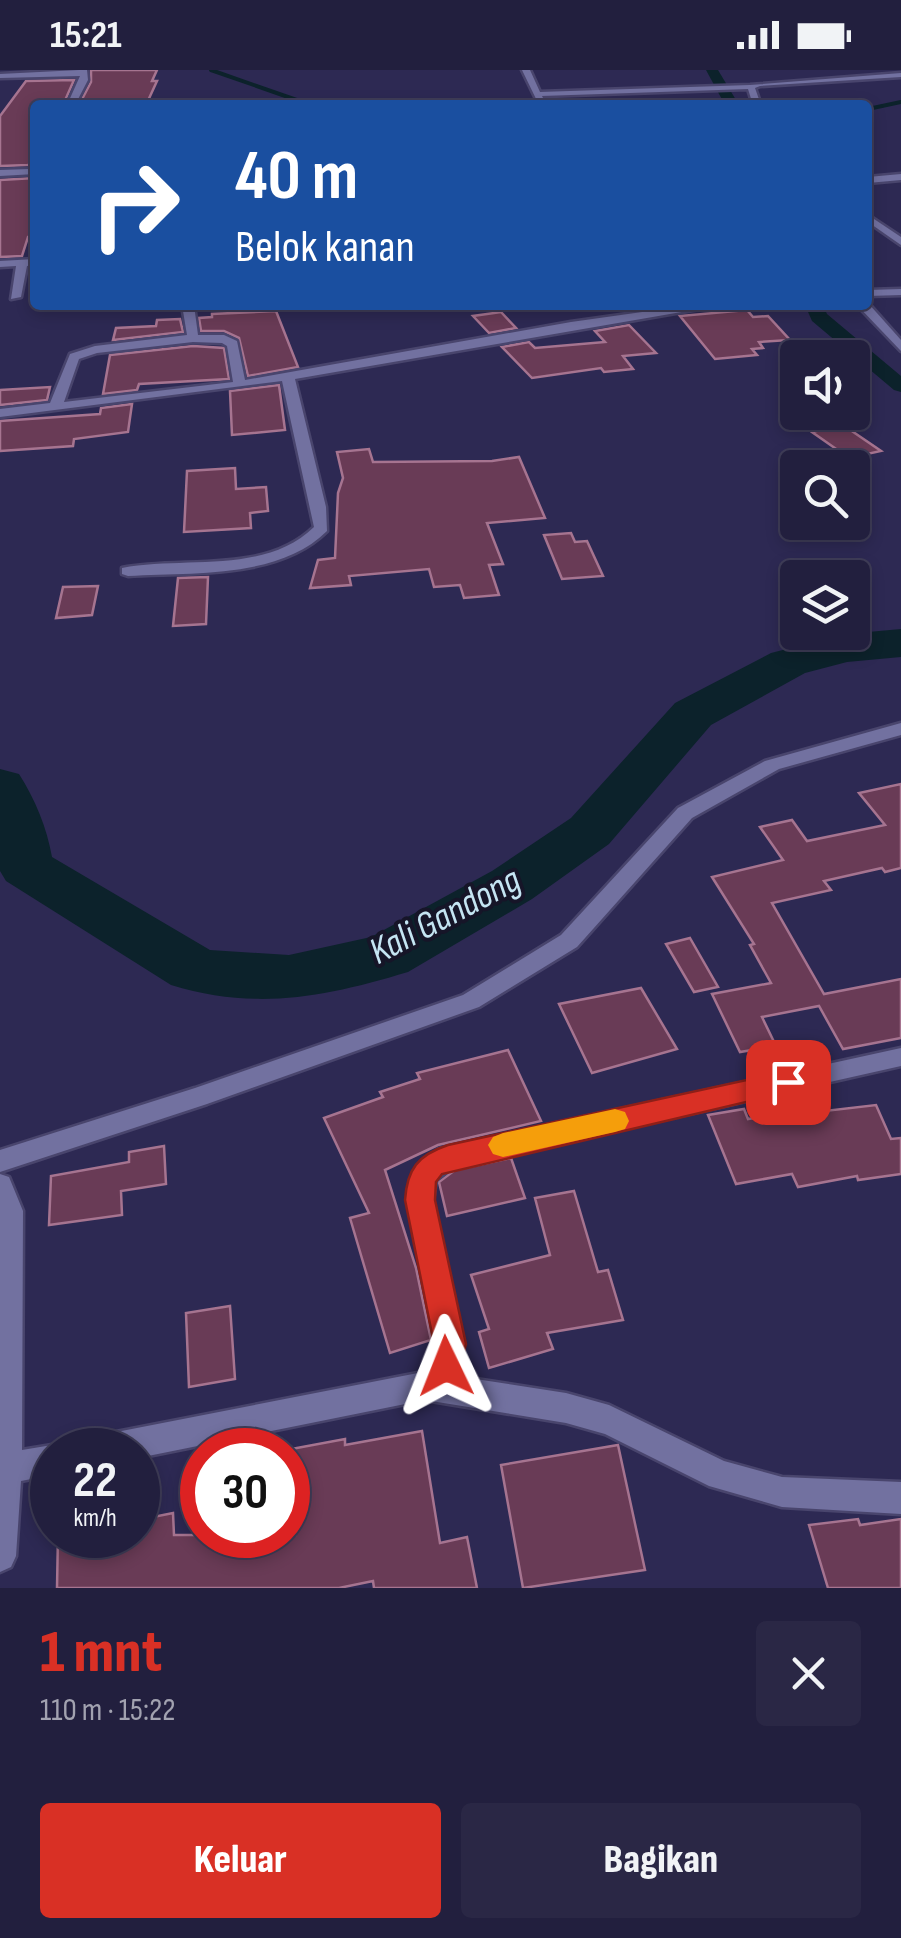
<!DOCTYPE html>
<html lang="id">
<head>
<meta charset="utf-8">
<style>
  :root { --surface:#221f3e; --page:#2a2745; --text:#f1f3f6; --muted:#a2a2b0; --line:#3f3d58; --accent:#d93025 }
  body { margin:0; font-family:"Sofia Sans Condensed",sans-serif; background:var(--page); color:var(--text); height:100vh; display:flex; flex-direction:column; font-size:38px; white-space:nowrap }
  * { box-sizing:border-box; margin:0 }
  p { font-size:32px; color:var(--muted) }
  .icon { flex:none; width:55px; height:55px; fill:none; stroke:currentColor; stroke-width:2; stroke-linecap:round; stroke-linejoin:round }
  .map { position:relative; height:1518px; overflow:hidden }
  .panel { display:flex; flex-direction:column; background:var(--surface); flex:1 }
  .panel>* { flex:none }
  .guide { position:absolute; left:30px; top:30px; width:842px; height:210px; border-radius:10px; box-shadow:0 5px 15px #0003,0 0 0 2px var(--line); background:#1a4fa0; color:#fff; overflow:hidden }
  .controls { position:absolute; left:780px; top:270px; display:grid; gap:20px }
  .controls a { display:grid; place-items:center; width:90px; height:90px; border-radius:10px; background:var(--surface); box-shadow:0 5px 15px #0003,0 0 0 2px var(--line); font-size:50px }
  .speed { position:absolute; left:30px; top:1358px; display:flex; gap:20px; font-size:50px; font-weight:700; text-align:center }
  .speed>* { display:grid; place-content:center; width:130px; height:130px; border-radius:50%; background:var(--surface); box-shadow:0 5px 15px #0003,0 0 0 2px var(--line); line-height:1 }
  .speed small { font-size:25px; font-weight:400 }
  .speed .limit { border:15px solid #d22; background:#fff; color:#111 }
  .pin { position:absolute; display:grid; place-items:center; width:85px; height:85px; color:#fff; margin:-42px; border-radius:20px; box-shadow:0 5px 15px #0006 }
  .me { position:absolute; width:110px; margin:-55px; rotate:358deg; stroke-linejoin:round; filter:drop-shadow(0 0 8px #0008) }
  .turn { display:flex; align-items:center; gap:35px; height:210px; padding:0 40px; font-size:45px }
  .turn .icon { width:130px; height:130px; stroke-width:2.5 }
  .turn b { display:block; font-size:70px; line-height:85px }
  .round { display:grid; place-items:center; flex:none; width:105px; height:105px; border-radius:10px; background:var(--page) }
  .overview { display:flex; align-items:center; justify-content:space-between; height:170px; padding:0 40px }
  h1 { font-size:60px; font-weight:800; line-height:75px; color:var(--accent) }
  .button { display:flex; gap:20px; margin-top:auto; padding:20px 40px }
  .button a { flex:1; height:115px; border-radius:10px; background:var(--accent); color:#fff; font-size:40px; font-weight:800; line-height:115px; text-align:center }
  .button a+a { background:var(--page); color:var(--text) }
  .status { display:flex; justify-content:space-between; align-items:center; height:70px; padding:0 50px; background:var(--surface); direction:ltr }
  .status svg { height:28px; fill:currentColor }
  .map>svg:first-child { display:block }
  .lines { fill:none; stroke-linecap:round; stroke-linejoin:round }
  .stream { stroke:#0c222b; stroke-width:4 }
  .canal { fill:#0c222b; fill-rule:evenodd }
  .river { fill:#0c222b; fill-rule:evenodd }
  .building { fill:#693b56; stroke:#a67490; stroke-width:2.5 }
  .minor-casing { stroke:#49456d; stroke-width:5 }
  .tertiary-casing { stroke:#49456d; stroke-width:5 }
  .minor { fill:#7271a0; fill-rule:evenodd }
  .tertiary { fill:#7271a0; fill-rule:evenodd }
  .route { fill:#d93025; stroke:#8d1f18; stroke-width:2.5 }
  .slow { fill:#f59e0b }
  .labels { text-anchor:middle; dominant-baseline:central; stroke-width:8; stroke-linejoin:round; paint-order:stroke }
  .water-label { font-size:38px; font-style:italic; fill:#c5e5f3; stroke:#161528 }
</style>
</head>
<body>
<div class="status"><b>15:21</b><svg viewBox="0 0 49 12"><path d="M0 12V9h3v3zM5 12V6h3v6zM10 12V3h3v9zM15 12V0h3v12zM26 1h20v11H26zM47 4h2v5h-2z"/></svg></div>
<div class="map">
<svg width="901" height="1518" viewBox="0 0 901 1518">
  <rect width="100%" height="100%" fill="#2d2953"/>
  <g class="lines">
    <!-- stream -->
    <g class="stream">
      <path d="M211,0L311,35"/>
      <path d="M868,39L901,32"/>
    </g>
    <!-- canal -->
    <g class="canal">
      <path d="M706,0H718L739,35H725Z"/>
      <path d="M805,235H823L827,244L901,306V322L894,320L812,251Z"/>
    </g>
    <!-- river -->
    <path class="river" d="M901,559V587L847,592L805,603L711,655L609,774L532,829L408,902C325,927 256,941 171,915L6,811L0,801V699L19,704C35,729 47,758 52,787L210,880L289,885L371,867L492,801L571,748L675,633L771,583L846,564Z"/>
  </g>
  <!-- building -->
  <g class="building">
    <path d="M91,0H157L152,11H157L146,35H79L91,12Z"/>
    <path d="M74,10L63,35H35V90L28,95L0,96V46L26,11Z"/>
    <path d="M35,108L32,167H28L22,186L0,187V110Z"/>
    <path d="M747,240L753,247L768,246L790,270L759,272L763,278L752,279L757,285L715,289L680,246Z"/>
    <path d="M276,241L298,297L248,306L239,268L224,261H201L199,248L212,247V244Z"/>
    <path d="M501,242L516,258L489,263L473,246Z"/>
    <path d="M180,249L183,262L113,270L116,258L156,256L157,250Z"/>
    <path d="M629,255L656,283L623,286L633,299L604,302L601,298L532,308L502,277L529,272L535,278L605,272L595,261Z"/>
    <path d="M193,276L224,278L229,309L139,314L137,320L103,324L110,285Z"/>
    <path d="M279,315L285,360L232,365L230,321Z"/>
    <path d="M50,317L47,330L0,335V320Z"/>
    <path d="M132,334L128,362L74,369L73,376L0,381V351L100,344L101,338Z"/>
    <path d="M843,355L881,381L849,388L812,362Z"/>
    <path d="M369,379L373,392L492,391L519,387L545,448L487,453L503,494L489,495L499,525L464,528L460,515L434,517L429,499L349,506L351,515L310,518L318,490L335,488L338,423L343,408L337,382Z"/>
    <path d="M235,398L236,419L266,417L268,441L250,443L251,458L184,462L187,401Z"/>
    <path d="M571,463L575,472L587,471L603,506L562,509L544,465Z"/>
    <path d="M208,507L206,554L173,556L178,508Z"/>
    <path d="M98,516L92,545L56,548L63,517Z"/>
    <path d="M901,714V798L885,802L882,798L824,811L831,820L772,833L824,924L901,909V968L843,979L819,936L762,947L776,976L740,982L712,924L771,913L750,875L754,874L712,807L783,790L760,757L792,750L807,771L885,755L859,723Z"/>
    <path d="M690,868L718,917L694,922L666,874Z"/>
    <path d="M641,918L677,979L592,1003L559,934Z"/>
    <path d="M508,980L541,1051L438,1075L385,1100L416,1198L431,1270L390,1283L350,1148L369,1143L324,1048L383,1027L380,1022L420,1009L417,1003Z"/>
    <path d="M876,1035L891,1069L901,1068V1104L858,1110L857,1106L798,1117L792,1104L736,1114L708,1045L744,1039L748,1049L806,1039L808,1043Z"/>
    <path d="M164,1076L166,1114L121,1121L122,1145L49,1155L51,1106L129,1092V1082Z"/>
    <path d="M511,1088L525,1128L447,1146L439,1112L455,1100Z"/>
    <path d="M574,1121L598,1202L608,1200L623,1250L547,1263L553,1279L489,1298L479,1262L489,1259L471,1205L550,1185L535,1128Z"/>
    <path d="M230,1236L235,1309L189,1317L186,1243Z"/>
    <path d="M422,1361L440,1473L467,1467L477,1518H374L373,1511L339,1518H57L58,1465H138V1450L173,1443L174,1465H295L286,1380L345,1369V1375Z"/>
    <path d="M618,1375L645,1500L523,1518L501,1395Z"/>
    <path d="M858,1449L860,1455L901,1449V1518H828L809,1455Z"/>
  </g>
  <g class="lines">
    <defs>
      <g id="minor">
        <path d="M79,0H87L88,10L75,35H67L80,6L0,8V4Z"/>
        <path d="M522,0H530L540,22L750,15L901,3V7L760,16L755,18L761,35H753L748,19L542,26L546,34L539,35Z"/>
        <path d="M35,94V104L0,106V100L29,99Z"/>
        <path d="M901,104V110L868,113V107Z"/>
        <path d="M868,145L901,167V175L868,152Z"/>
        <path d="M35,189V195L27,196L21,227L11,229L16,196L0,197V191Z"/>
        <path d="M182,235H194L198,265H224L237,271L245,310L571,252L692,235H722L295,309L326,437L327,461C279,509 192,502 128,506L122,504V498C184,486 265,505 314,457L282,311L0,347V339L50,333L70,284L95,276L187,265ZM193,272L222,273L227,276L233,312L64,332L79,289L97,283Z"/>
        <path d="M901,653V665L779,699L692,748L577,877L479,937L207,1034L0,1102V1080L195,1018L463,925L561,865L678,738L765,691Z"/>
        <path d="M901,978V996L453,1097L436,1110L433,1130L464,1274L456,1306L566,1323L609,1335L724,1391L782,1407L901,1412V1444L782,1437L709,1416L605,1364L566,1353L425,1330L138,1388V1380H86L90,1369L101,1365L418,1303L433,1289L436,1274L407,1130L417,1096L439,1079Z"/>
        <path d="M0,1104L9,1107L23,1141L22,1380L52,1375L63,1380H52V1405L21,1411L16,1486L11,1497L0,1502Z"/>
      </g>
      <g id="tertiary">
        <path d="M901,219V225L868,226V220Z"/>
        <path d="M868,233L901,270V281L857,235Z"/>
      </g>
    </defs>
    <!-- minor casing -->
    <use href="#minor" class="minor-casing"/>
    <!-- tertiary casing -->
    <use href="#tertiary" class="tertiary-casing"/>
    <!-- minor -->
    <use href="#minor" class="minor"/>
    <!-- tertiary -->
    <use href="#tertiary" class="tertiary"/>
  </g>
  <!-- route -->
  <path class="route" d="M788,1001L797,1004L801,1012L797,1020L442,1104L436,1112L435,1130L466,1274L457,1307L446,1312L434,1307L429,1296L434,1274L405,1130C407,1099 418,1085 448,1075Z"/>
  <!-- slow -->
  <path class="slow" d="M615,1039L625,1042L629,1051L625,1059L615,1062L503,1087L493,1084L488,1075L493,1067L503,1063Z"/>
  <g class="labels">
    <!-- water labels -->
    <g class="water-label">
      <text transform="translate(445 846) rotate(-28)">Kali Gandong</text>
    </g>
  </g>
</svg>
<div class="controls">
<a><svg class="icon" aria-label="sound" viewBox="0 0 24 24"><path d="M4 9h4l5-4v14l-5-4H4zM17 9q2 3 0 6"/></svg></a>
<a><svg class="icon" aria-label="search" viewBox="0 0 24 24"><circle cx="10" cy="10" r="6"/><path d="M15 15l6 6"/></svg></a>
<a><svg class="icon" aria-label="layers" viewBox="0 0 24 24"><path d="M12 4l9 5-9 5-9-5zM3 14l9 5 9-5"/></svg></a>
</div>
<div class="speed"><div>22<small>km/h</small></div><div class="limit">30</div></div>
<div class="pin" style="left:788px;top:1012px;background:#d93025"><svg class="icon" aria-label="arrive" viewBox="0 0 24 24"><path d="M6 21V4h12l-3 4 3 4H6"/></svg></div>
<svg class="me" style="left:446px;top:1296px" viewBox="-20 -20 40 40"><path d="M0-17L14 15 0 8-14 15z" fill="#d93025" stroke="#fff" stroke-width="4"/></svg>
<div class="guide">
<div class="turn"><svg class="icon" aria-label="right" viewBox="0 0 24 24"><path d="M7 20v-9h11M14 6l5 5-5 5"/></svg><div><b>40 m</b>Belok kanan</div></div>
</div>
</div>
<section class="panel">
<div class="overview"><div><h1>1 mnt</h1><p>110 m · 15:22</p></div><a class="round"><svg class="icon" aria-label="close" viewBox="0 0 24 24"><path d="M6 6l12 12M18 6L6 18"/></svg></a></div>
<div class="button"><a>Keluar</a><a>Bagikan</a></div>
</section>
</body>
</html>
